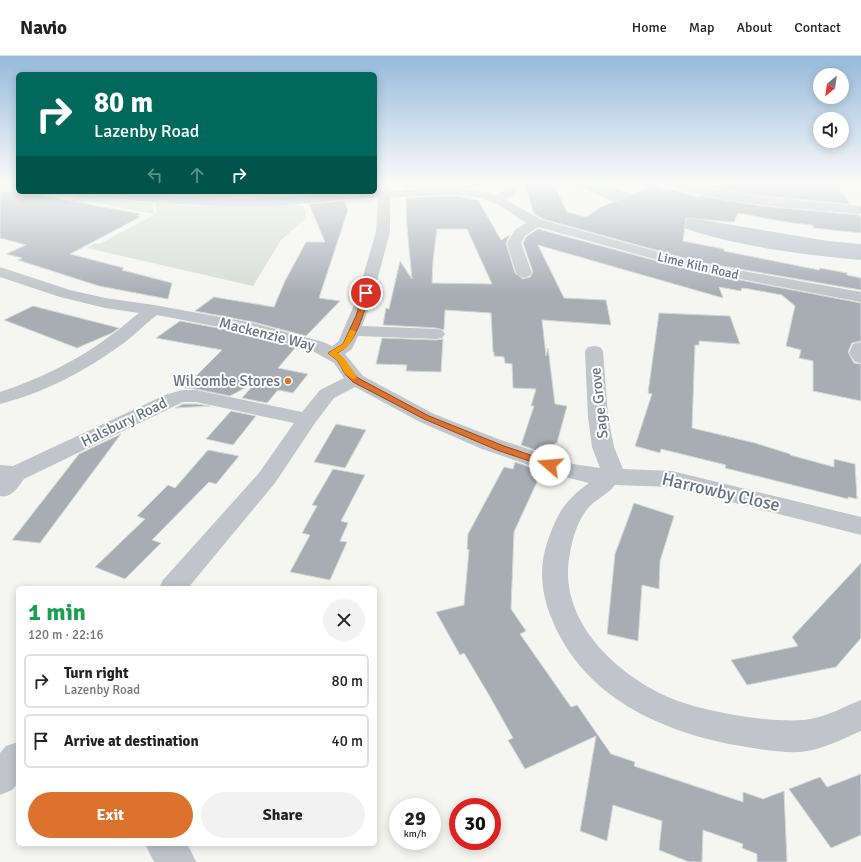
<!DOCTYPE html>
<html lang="en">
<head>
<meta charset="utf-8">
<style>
  :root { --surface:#fff; --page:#f2f2f2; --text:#222; --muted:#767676; --line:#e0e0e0; --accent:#dc722d }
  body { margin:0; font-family:Signika,sans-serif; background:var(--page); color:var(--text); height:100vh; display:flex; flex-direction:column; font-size:15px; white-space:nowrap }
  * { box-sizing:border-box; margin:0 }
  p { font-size:13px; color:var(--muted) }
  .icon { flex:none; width:22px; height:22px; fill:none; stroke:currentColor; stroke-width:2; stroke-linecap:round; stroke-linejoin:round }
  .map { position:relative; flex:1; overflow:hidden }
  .sheet { position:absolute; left:16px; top:530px; width:361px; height:260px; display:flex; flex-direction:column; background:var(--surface); border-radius:6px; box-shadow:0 2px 10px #0003 }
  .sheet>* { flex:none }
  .banner { position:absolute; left:16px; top:16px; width:361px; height:122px; border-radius:6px; box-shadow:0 2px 10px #0003; background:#00695c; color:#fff; overflow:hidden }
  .needle { width:26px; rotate:209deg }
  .tools { position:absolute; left:813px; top:12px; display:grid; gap:8px }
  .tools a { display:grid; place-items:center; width:36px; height:36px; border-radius:50%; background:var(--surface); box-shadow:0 2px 10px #0003; font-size:20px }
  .speed { position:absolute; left:389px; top:742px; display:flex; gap:8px; font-size:20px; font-weight:700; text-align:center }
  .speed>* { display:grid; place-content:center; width:52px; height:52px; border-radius:50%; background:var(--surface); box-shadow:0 2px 10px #0003; line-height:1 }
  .speed small { font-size:10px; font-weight:400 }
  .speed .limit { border:6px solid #d22; background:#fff; color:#111 }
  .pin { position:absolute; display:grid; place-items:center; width:34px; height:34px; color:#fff; margin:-17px; border:2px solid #fff; border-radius:50%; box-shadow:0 1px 4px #0007 }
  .me { position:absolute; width:44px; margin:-22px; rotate:288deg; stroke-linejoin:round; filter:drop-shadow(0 0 3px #0008) }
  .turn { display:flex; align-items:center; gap:14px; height:84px; padding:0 12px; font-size:18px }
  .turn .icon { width:52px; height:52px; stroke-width:2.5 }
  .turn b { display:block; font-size:28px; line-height:34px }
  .lanes { display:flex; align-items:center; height:38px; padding:0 12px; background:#0003; justify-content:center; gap:20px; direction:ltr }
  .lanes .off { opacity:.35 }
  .round { display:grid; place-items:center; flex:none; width:42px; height:42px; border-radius:21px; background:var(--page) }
  .overview { display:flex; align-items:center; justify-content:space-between; height:68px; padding:0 12px }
  h1 { font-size:24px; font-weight:700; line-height:30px; color:#1e9e55 }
  .action { display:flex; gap:8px; margin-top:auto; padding:8px 12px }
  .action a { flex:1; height:46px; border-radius:24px; background:var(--accent); color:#fff; font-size:16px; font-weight:700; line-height:46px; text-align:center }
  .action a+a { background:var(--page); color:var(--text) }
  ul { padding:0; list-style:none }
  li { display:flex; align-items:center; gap:12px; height:54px; margin:0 8px 6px; padding:0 4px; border:2px solid var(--line); border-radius:6px }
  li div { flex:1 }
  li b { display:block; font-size:15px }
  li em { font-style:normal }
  header { display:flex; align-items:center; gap:24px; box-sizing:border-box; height:56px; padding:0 20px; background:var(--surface); border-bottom:1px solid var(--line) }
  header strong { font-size:19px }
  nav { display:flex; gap:22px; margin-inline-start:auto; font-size:14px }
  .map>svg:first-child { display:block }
  .built { fill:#e6e6e6 }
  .green { fill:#d6dcd4 }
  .water { fill:#b9c2c8 }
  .building { fill:#a8adb4; stroke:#d7d7d5; fill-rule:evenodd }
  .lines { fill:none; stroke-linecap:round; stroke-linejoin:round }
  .minor { fill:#c1c4c8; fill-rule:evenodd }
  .route { fill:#dc722d; stroke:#8f4a1d }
  .slow { fill:#f59e0b }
  .poi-dot { fill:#dc722d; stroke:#fff; stroke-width:1.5 }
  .labels { text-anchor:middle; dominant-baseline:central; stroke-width:4; stroke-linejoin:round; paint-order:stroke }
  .far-street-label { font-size:13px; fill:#667182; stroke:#fff }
  .street-label { font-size:15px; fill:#667182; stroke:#fff }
  .poi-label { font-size:15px; fill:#667182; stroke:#fff; text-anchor:end }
  .near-street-label { font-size:18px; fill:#667182; stroke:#fff }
</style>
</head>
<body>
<header>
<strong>Navio</strong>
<nav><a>Home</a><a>Map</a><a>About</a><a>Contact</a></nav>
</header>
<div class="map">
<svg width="861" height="806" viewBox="0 0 861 806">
  <rect width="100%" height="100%" fill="#f5f6f2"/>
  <!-- built -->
  <path class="built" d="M126,136H231L230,143L163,140Z"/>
  <!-- green -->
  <g class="green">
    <path d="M81,139L152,147L154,158L86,145L70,152L60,149Z"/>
    <path d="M155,147C202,151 250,151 297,147L298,150H304L306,162L281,184L253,230L87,192L94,188H99L156,158Z"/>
  </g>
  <!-- water -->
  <path class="water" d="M568,126H602L662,153L691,162L828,185L861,188V204C806,199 749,192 696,176C652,163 610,144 568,126Z"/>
  <!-- building -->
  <g class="building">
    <path d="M405,126H469L472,132L443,131L406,132Z"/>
    <path d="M524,126H553L567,156L586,161L601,151L655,129L668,135L671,133L699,142L700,140L762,150L859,159L861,162V177L814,172L812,169L792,167L738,157L734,166L686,162L683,185L724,193V195L819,214L820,212L847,217V219L861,222V234L699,206L543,163L534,158Z"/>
    <path d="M710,126H726L742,128L744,126H754L778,130L779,126H835L850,148L763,140L706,131Z"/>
    <path d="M0,136H22L141,158L137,160L140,161L70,198L124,212L122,214L172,227L168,243L99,230L18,204L22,202L6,198L26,189L0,182Z"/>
    <path d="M454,140L478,144L501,184L510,179L506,187L515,217L523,223L530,221L533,216L523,187L526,181L538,173L698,216L861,247V285L852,287L848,296L854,307L861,308V345L813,335V305L799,302L801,294L786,290L795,250L782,239L749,233L742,232L741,235L719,231L723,242L538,189L564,242L606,244L611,269L542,264L546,300L548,292L555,348L567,350L557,387H555L549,399L521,389L534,350H531L536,333L513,332L512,308L505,307L504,301L494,300V296H493L491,257L445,254L444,274L436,272L383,269L386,252L389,253L400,205L412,223L407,171V172L406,142ZM437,173H467L492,228L432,227L433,205Z"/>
    <path d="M344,145L348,154L319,242L340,245L306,280L253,266L195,255L214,241L274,251L285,225L306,186H325L309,148Z"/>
    <path d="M33,250L119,272L112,277L77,292L4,264Z"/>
    <path d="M659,257L730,260L740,288L699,285V289H695L692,372L755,387L790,398V399L834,411V403L855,408L857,443L848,441V443L725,412L726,409L661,393L660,397L635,390L652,338L648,337Z"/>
    <path d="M180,265L250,278L296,291L278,312L308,318L293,337L278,334L267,347L242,342L256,326L230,340L196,333L184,332L222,294L156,282Z"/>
    <path d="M382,282L436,284L443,283L441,316L406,315L407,309L376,308Z"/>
    <path d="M183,348H196L210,350L175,352Z"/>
    <path d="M231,355L256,360L233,389L206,383Z"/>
    <path d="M336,368L366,374L345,412L314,406Z"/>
    <path d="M121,378L40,487L12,484L79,398Z"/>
    <path d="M208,394L239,400L216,428L209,426L152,484L161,487L125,523L95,511L145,463L137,460L168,429L175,432Z"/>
    <path d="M515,406L542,415L514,476L511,553L526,575L520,578L571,651L577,649L611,698L635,706L634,710L743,746V736L763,743L784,735L787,806H757V798L742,792L743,788L703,774L702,806H689L659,794L662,765L613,749L607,785L580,775L596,680L525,713L508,684L513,682L489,639L464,597L460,599L436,556L464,549L469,494L467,493L468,478L504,411L513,413Z"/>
    <path d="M333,413L365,419L341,465L348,467L340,485L347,486L330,524L290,516L310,479L302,477L317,450L312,449Z"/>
    <path d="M634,447L674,460L660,505L659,533L642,529L638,585L607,578L615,498Z"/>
    <path d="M861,507V582L836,611L747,629L731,604L798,590L792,581Z"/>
    <path d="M861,718V779L831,792L789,733L820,721L827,731Z"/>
  </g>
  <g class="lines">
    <!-- minor -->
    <g class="minor">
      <path d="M378,126H390V135C424,133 462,128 496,139L504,134L511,126H523L512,140L506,144L542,164L699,207L861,236V246L698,215L538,171L525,180L521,187L532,217L529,220L524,222L519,220L516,217L507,187L515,174L526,167C515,160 504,151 492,146C461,134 422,140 390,142V176L371,247L362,270L436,273L442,274L445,278L442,282L436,283L358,280L352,293L345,298L363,320L434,358L498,383L573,408L600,412L592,391L588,361L585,295L588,291L594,290L600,291L603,295L608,361L614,391L623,413L672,415L861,461V479L672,431L615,429C609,437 599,442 592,448C579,460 573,480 570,497C556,564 617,620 673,643C705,656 770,667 804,664C824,662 843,651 861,644V675C842,683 822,694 801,696C779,697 757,693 735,689C660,675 585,641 553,566C542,541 538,514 547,487C557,458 564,445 589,427L561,420L482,393L420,366L355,331L334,342L315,367L275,427L188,532H159L163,524L259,417L294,367L196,346H183L24,423C18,431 11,443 0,440V409L13,410L165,339L182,334H196L302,356L320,334L344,322L334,307L311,294L250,277L157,259C145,268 134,280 121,289C85,315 44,337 0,348V336C39,323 77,305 110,280C120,273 130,264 139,257L105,252L60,241L0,221V211L70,234L105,242L154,249L253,267L323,286L332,290L338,286L355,247L376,176L378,141C339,143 301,149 262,150C206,151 151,147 95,140L91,139L89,136C140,136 190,143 241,143C286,142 330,136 375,136V134H378Z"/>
      <path d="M664,126H681L692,130L763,141L861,150V158C798,152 726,150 666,128Z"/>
      <path d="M861,286V307L855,306L849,297L853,288Z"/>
      <path d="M18,686V727L12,734L0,739V697L6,690Z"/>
      <path d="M145,788H186L190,793L196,806H154Z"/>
    </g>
  </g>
  <!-- sky -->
  <linearGradient id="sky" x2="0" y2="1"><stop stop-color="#95badb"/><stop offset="0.53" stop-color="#fafbf9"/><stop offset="1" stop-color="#fafbf9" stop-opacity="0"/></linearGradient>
  <rect width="861" height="239" fill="url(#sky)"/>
  <!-- route -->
  <path class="route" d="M366,235L370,237C364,255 356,290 337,297C346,304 350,314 358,322L429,360L504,390L554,407L555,409L554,411H547L497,394L424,363L353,326L345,318L338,305L328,297L343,288L356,260L363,237Z"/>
  <!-- slow -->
  <path class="slow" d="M350,274H352L356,276C351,286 348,293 337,297L344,302L357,321L353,323L345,318L338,305L328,297L343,288Z"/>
  <!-- markers -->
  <circle class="poi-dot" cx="288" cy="325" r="4"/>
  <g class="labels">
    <!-- far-street labels -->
    <g class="far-street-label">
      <text transform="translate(698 210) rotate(13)">Lime Kiln Road</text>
    </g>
    <!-- street labels -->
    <g class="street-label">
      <text transform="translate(267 278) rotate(14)">Mackenzie Way</text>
      <text transform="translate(599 347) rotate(-96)">Sage Grove</text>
      <text transform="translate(124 366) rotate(-26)">Halsbury Road</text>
    </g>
    <!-- poi labels -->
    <g class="poi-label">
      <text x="280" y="325">Wilcombe Stores</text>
    </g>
    <!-- near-street labels -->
    <g class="near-street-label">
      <text transform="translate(721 436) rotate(13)">Harrowby Close</text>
    </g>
  </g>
</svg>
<div class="tools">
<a><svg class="needle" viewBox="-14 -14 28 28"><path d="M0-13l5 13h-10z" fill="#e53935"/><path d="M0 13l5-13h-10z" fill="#767676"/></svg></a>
<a><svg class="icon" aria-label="sound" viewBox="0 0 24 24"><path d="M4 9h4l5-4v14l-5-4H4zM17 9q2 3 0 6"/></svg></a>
</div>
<div class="speed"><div>29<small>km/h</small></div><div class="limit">30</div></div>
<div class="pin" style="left:366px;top:237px;background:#d93025"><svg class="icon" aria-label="arrive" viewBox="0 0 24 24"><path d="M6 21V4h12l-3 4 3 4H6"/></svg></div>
<svg class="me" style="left:550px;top:409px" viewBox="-20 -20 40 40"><circle r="19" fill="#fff"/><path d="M0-13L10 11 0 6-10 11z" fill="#dc722d"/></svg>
<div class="banner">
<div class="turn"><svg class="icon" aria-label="right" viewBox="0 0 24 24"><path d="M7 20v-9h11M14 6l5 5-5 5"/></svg><div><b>80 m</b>Lazenby Road</div></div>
<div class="lanes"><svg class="icon off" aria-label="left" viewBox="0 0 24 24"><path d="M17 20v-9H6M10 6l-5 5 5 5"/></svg><svg class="icon off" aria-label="ahead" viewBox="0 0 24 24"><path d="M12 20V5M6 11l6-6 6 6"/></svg><svg class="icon" aria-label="right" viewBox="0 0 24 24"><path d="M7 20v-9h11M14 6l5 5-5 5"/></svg></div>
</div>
<section class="sheet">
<div class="overview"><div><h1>1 min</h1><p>120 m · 22:16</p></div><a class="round"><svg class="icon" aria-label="close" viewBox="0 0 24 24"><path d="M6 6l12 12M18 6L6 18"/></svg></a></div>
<ul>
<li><svg class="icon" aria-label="right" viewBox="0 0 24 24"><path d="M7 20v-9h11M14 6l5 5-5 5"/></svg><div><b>Turn right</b><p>Lazenby Road</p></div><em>80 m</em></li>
<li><svg class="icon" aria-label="arrive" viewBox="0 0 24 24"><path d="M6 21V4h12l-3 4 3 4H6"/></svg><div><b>Arrive at destination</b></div><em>40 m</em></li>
</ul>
<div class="action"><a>Exit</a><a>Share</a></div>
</section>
</div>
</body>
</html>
